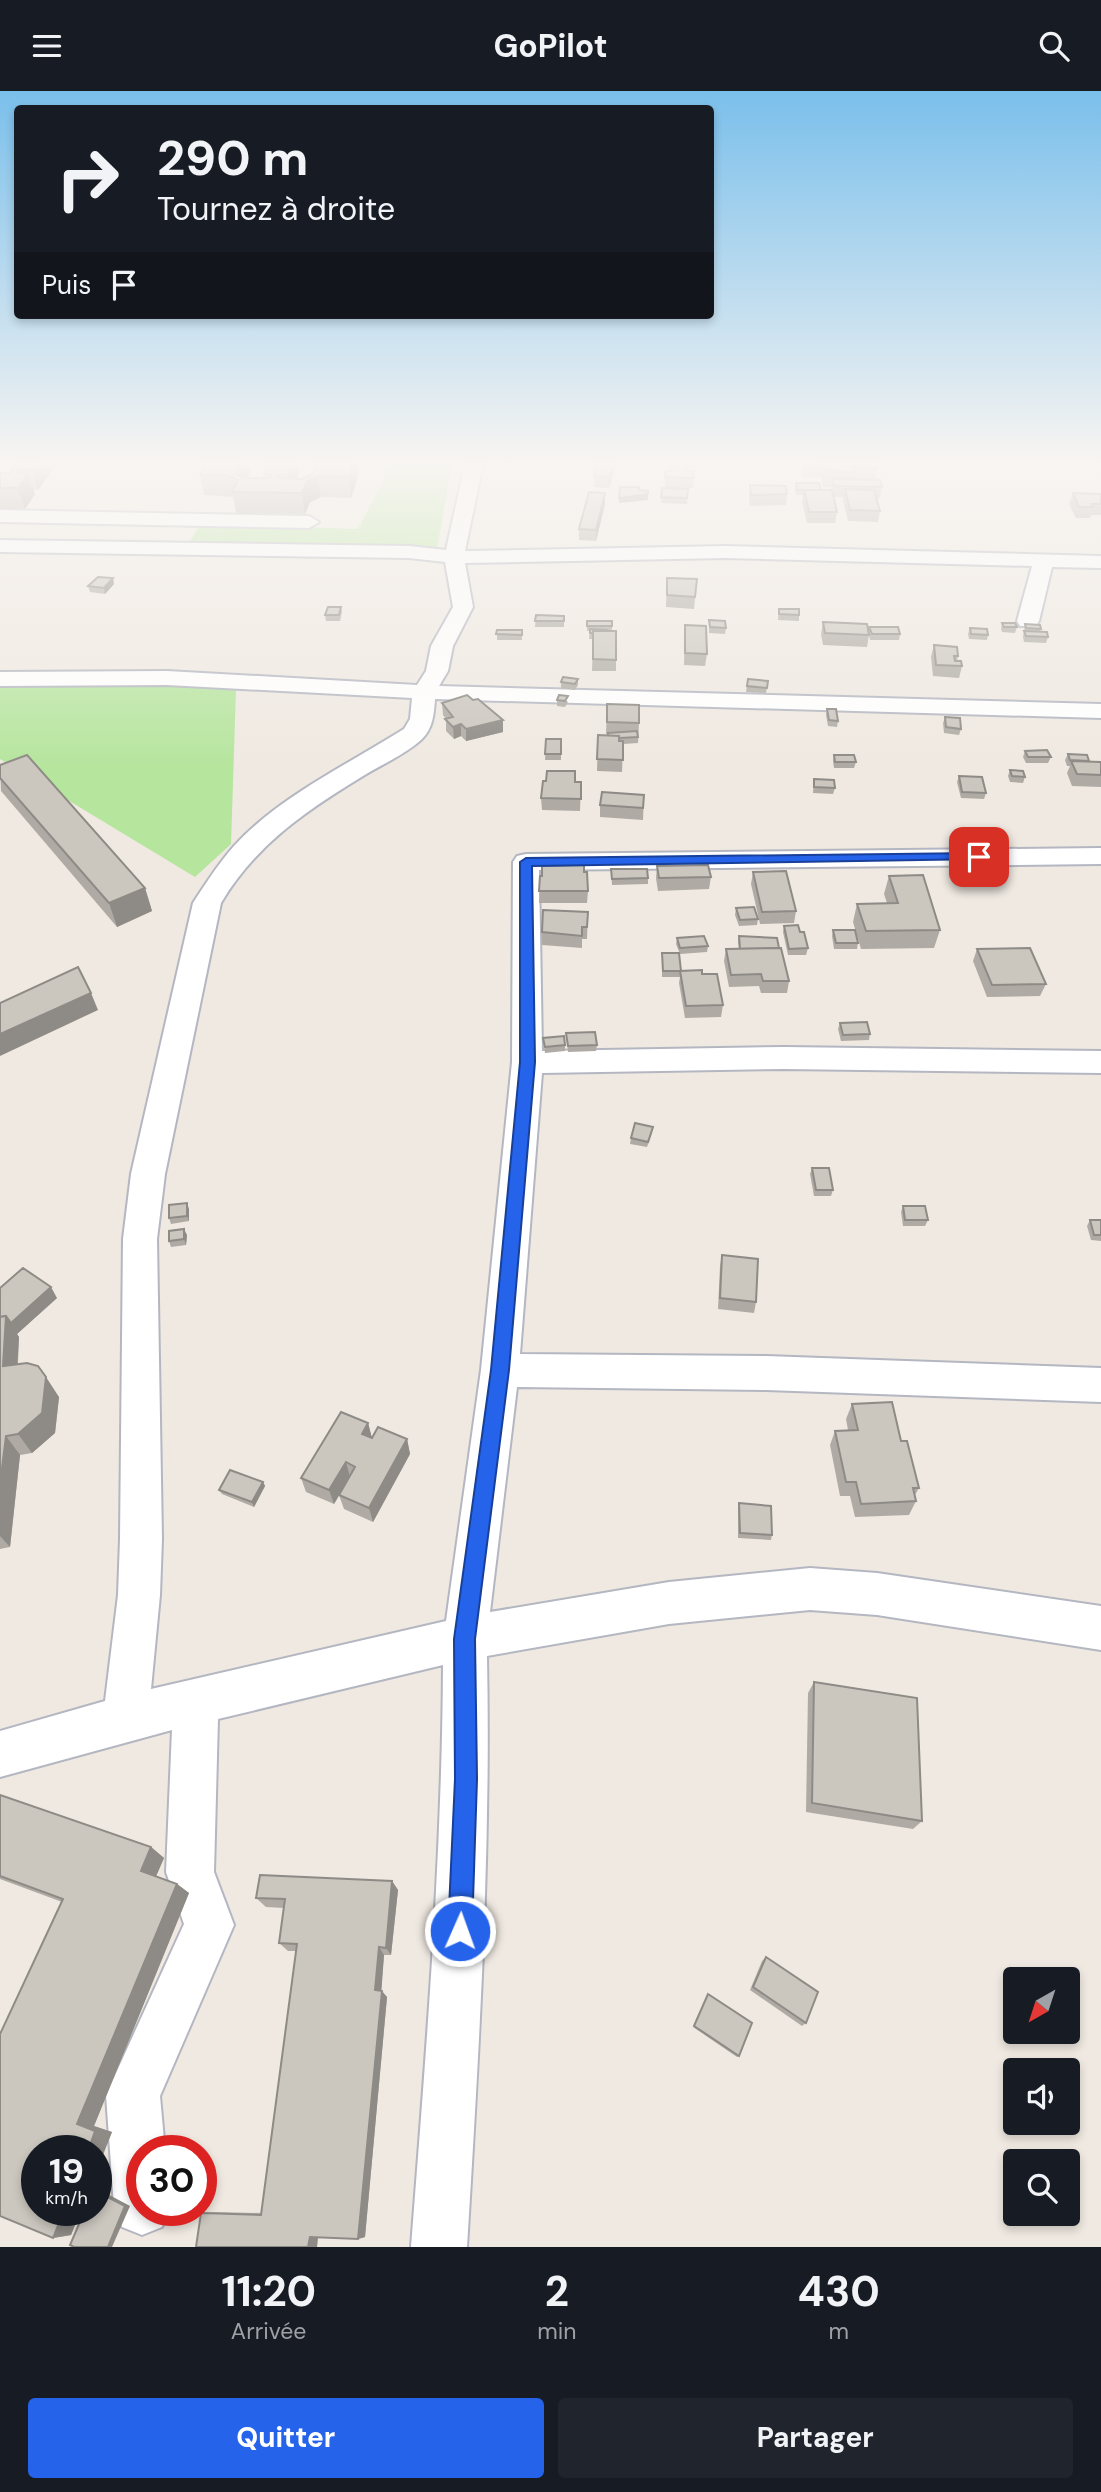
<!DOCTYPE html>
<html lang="fr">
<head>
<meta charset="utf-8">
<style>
  :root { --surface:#171b24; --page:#20242c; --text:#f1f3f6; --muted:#9ea1a6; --accent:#2563eb }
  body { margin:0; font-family:"DM Sans",sans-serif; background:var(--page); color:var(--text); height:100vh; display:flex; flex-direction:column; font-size:26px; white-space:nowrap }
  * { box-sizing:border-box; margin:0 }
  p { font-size:23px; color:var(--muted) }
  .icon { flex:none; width:38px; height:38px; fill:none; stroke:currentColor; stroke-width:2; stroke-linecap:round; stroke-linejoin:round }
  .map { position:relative; height:2156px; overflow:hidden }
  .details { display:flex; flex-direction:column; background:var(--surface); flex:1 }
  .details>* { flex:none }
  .banner { position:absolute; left:14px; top:14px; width:700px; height:214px; border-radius:7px; box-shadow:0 4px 10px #0003; background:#171b24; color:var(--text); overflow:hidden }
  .needle { width:46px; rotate:219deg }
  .controls { position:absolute; left:1003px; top:1876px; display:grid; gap:14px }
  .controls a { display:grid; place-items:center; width:77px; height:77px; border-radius:7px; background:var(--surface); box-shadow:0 4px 10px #0003; font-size:35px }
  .speed { position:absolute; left:21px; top:2044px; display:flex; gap:14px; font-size:35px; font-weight:700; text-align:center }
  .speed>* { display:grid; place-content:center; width:91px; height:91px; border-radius:50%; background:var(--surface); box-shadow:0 4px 10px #0003; line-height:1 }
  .speed small { font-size:18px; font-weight:400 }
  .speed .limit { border:10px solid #d22; background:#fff; color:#111 }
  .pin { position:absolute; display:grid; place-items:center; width:60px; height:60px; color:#fff; margin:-30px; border-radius:14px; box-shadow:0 4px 10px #0006 }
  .me { position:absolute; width:77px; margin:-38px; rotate:2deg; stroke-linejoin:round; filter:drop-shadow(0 0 5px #0008) }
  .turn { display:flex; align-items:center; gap:24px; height:147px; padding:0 28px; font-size:32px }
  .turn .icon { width:91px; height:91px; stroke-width:2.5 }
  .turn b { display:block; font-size:49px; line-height:60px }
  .then { display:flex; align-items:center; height:66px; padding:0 28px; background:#0003; gap:14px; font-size:26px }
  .eta { display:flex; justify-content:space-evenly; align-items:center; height:119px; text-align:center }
  .eta b { font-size:42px; font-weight:700; line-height:49px }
  .primary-button { display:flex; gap:14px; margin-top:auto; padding:14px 28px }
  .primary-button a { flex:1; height:80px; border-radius:7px; background:var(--accent); color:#fff; font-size:28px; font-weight:700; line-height:80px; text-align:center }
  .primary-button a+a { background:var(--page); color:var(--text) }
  header { display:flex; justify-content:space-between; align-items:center; height:91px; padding:0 28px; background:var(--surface); font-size:32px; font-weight:700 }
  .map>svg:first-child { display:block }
  .green { fill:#b6e59e }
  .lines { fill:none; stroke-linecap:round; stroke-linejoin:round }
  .minor-casing { stroke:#b4b7c1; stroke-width:4 }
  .minor { fill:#fff; fill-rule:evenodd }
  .wall { fill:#afaba4; fill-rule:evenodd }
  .shaded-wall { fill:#8e8b86 }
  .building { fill:#cbc7bf; stroke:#8e8b86; stroke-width:2 }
  .route { fill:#2563eb; stroke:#184099; stroke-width:2 }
</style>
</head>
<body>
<header><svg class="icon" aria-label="menu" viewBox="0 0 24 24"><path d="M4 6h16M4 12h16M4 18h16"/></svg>GoPilot<svg class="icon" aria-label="search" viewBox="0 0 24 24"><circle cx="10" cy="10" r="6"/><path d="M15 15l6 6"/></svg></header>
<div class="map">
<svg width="1101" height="2156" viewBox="0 0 1101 2156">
  <rect width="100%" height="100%" fill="#efe9e1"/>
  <!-- green -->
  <g class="green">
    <path d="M392,373H452L437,458L190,451L200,433L358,438Z"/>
    <path d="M0,585L236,598L231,753L195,786L0,668Z"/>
  </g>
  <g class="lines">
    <defs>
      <g id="minor">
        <path d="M465,373H483L465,460L725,455L1101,465V477L1052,476L1039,530L1036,535H1020L1017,530L1032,475L725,467L465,472L473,516L453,555L448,580L439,595L1101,613V627L435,608C434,623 433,637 422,648C406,663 381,674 363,685C307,719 255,754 221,812L165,1083L157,1148L162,1448L160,1504L151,1598L446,1530L481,1279L512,971L513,771L517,765L526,763L1101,757V773L539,779L542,960L784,956L1101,960V982L784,978L542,982L520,1263L766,1265L1101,1277V1311L766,1299L517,1296L490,1521L669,1491L810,1477L877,1482L1101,1515V1559L877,1524L810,1519L669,1533L487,1565C491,1763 479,1959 467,2156H411C426,1962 442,1769 443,1574L218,1628L214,1781L234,1834L160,2005L165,2060H142V2119H169L162,2136L142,2144L122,2136L114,2116L106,2004L184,1833L166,1781L172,1639L0,1686V1640L105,1610L118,1504L120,1448L123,1148L131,1083L193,812C206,792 218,773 234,755C280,705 347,674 404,638L410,628L412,607L167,594L0,595V581L167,580L417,594L426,580L431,555L453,516L445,471L409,467L0,461V449L409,455L446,459Z"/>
        <path d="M0,419L309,425L319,431L309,437L0,431Z"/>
      </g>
    </defs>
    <!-- minor casing -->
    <use href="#minor" class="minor-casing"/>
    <!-- minor -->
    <use href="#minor" class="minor"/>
  </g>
  <!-- wall -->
  <g class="wall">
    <path d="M16,373H56L38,399H33L35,403L25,418H0V382H10Z"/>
    <path d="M262,373H358L359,382L351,407L321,406L310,411L305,423L236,422L233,406L204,404L200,384L250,380L247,387H265L264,383L268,373ZM298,374H317L313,383L302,388H297L299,381Z"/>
    <path d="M597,373H616L609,397L594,396V385Z"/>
    <path d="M801,373H877L878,377L875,389L882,396L880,407H876L880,420L878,431L848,430L843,409V406H834L837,421L835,432H807L802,410L803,404H796L795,397L796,392L821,399H831V396H823L821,386H802Z"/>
    <path d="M665,380H687L694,387L693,397H665Z"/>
    <path d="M750,394L787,403L786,414L750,415L749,405Z"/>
    <path d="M662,397L688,398L687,413L661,412Z"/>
    <path d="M1073,402L1101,403V424H1091L1090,427H1076L1069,413Z"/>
    <path d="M605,413L596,450L579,449V438Z"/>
    <path d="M667,487L697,488L694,518L666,516Z"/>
    <path d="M114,493L105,503L90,501L88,495Z"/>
    <path d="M341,516L342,521L340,530H326L325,524Z"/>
    <path d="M779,518L799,524V530L778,529Z"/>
    <path d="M536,524L564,525V536H535Z"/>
    <path d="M709,529L726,537L725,543L709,542Z"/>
    <path d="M587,530L612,535V540L616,569V580H592L593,548H589L590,540H587Z"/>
    <path d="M823,531L868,541L869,536L900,543L899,549H870L869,544L867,556L823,554L821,543Z"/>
    <path d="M1002,532L1017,536L1015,542L1002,541L1001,538Z"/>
    <path d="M1025,533L1041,538L1040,541L1048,546L1046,552L1024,551L1023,546Z"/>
    <path d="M685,534L707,563L705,575L684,574Z"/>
    <path d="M970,537L988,544L987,549L969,548L968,543Z"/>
    <rect x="497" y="539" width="25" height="10"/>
    <path d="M934,554L958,565L957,570L962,575L959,587L933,585L931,566Z"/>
    <path d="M578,588V594L575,599L561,597V591Z"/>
    <path d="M748,588L768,590L766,602L746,601Z"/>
    <path d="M559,604L568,611L565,616L557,615V609Z"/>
    <path d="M473,609L503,629V641L466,650L461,645L454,648L446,640V628L443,624L442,612Z"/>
    <path d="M607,613L639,632L638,652L623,653L622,681L597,680L598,644L608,645V643H606Z"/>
    <path d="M827,618L838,630L837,636L828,635L826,624Z"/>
    <path d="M945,626L961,638L959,644L944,642L943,632Z"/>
    <path d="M546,648H561V669H545Z"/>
    <path d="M1025,660L1051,666L1048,672H1026L1023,666Z"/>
    <path d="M1068,663L1088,670L1101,671V696L1072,695L1067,682L1070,675H1067L1065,669Z"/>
    <path d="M834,664L856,671L854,677H834L833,670Z"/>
    <path d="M0,674L145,797L152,820L117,836L1,700Z"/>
    <path d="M1010,679L1025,686L1023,692L1010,691L1008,685Z"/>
    <path d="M959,685L986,702L984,708L961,707L957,691Z"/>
    <path d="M814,688L835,697L833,703L813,702Z"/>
    <path d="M575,691H581L580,720L542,719L541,707Z"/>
    <path d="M644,704L643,729L600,726V714Z"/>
    <path d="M657,775L711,786L709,798L658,800L656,787Z"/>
    <path d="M611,778L648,787V793L612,794Z"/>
    <path d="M584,781L588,800L587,812H539L540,785Z"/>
    <path d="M753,781L796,820L794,832L760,833L751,793Z"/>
    <path d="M889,785L940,839L934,857L861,858L853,831L857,813L887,812L884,803Z"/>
    <path d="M736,817L758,828L757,834L739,835L735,824Z"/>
    <path d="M588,821L587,848H582V857L542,854V841Z"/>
    <path d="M784,835L800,841L808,857L806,864H788L783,841Z"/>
    <path d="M833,839L858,852L857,858H834L832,845Z"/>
    <path d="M739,845L779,857L789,890L787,902H761L759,895L729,896L724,870L726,858H739L738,851Z"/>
    <path d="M677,847L708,855L707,861L680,863L676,853Z"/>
    <path d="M977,858L1046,893L1040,905L987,906L973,870Z"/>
    <path d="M662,862L681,880L702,883L723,914L721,926L685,927L679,892L680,886H662Z"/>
    <path d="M840,932L870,943L869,949L841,950L838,938Z"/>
    <path d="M566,942L597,954L596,960L568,961Z"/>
    <path d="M543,947L565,954V960L545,962Z"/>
    <path d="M652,1042L647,1056L630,1053L631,1047Z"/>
    <path d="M812,1077L833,1099L831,1105H814L810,1083Z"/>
    <path d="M903,1115L928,1129L925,1135H903L901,1121Z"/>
    <path d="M189,1118V1130L171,1133L169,1127Z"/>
    <path d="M1090,1129H1101V1150L1091,1149L1087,1135Z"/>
    <path d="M187,1144L186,1154L171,1156L169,1150Z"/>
    <path d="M722,1164L756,1211L754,1222L718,1218L720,1175Z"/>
    <path d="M0,1197L57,1207L17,1243L19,1246L18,1273L59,1306L55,1342L32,1362L20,1364L10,1456L0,1458Z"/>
    <path d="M852,1313L901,1350L919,1397L915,1404L916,1410L909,1424L855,1426L850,1405H840L830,1354L835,1340L848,1339L846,1328Z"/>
    <path d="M368,1332L372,1347L407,1348L410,1363L373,1431L344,1418L339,1404L342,1399L334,1413L306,1401L301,1387Z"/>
    <path d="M263,1391L265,1395L254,1416L222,1403L219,1399Z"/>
    <path d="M739,1412L772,1444L771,1449L738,1447V1417Z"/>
    <path d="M814,1591L922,1730L913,1738L806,1721L808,1602Z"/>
    <path d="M0,1704L151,1756L164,1767L156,1785L177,1793L189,1802L94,2035L112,2041L71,2144L53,2147L62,1811L0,1788Z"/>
    <path d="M392,1790L398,1799L391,1864H384L381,1900L387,1906L365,2146L358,2148L318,2146L317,2156H196L201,2122L214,2121L261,2122L296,1860H288L279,1852L284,1817L266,1816L256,1807Z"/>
    <path d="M766,1866L806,1932L802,1935L750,1899L762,1870Z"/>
    <path d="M708,1903L739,1965L737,1966L693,1936Z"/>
  </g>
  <!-- shaded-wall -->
  <g class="shaded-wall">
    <path d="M36,373H56L38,399L32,378Z"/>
    <path d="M240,373H248L250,380L240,401L235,383Z"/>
    <path d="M290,373H298L299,381L291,402H290L287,384Z"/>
    <path d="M353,373H358L359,382L351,407L349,386Z"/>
    <path d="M613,373H616L609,397V386Z"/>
    <path d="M20,378L24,389L28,383L35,403L25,418L18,397L17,382Z"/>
    <path d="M318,385L321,406L310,411L305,423L302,402L307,390Z"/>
    <path d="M605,402V413L596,450V439Z"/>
    <path d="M648,403V409L619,412V407Z"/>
    <path d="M113,487L114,493L105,503L104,497Z"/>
    <path d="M503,629V641L466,650V638Z"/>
    <path d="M461,633V645L454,648L453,636Z"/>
    <path d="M145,797L152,820L117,836L109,812Z"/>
    <path d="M91,902L98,919L0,965V943Z"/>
    <path d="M187,1112L189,1118V1130L187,1125Z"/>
    <path d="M184,1138L187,1144L186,1154L184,1148Z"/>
    <path d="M51,1196L57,1207L17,1243L19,1246L16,1295L3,1275L6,1225Z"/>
    <path d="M46,1286L59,1306L55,1342L32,1362L18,1343Z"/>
    <path d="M368,1332L372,1347L362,1343Z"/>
    <path d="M6,1345L20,1364L10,1456L0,1445V1393Z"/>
    <path d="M407,1348L410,1363L373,1431L369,1417Z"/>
    <path d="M346,1371L350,1386L334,1413L329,1399Z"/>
    <path d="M263,1391L265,1395L254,1416L252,1411Z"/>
    <path d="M151,1756L164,1767L154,1790L141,1780Z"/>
    <path d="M392,1790L398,1799L391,1864L386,1857Z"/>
    <path d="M177,1793L189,1802L94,2035L112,2041L96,2081V2060H88L77,2033Z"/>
    <path d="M379,1856L384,1864L381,1905L375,1899Z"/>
    <path d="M382,1900L387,1906L365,2146L358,2148Z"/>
    <path d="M98,2098L130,2115L112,2156H108L96,2100V2099Z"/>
    <path d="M64,2119H81L71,2144L53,2147Z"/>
    <path d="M318,2143L317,2156H308L310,2146Z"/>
  </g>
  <!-- building -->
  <g class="building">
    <path d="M16,373H36L32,378H20L17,382L28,383L18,397H0V382H10Z"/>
    <path d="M205,373H240L235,383L244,387H270L271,383H264L268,373H291L287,384L279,383L277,387L302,388L313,383L317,373H353L349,386L318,385L307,390L302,402L232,401L238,389L227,384H200Z"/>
    <path d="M597,373H613L609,386L594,385Z"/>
    <path d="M824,373H877L878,377L853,376L854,381L826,380Z"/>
    <path d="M670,375H687V380H693L694,387L665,386V380H670Z"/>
    <path d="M832,388L880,389L882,396L834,395Z"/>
    <path d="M796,392H819L821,399H797Z"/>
    <path d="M750,394L786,395L787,403L751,404Z"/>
    <path d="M620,396H639V399L648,400V403L619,407Z"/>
    <path d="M662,397L688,398L687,407L661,406Z"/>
    <path d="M845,398L874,399L880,420L850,419Z"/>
    <path d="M804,399H832L837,421H809Z"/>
    <path d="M589,401L605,402L596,439L579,438Z"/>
    <path d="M1073,402L1101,403V413H1092L1093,416H1079Z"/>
    <path d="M98,486L113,487L104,497L88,495Z"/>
    <path d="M667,487L697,488L695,506L667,504Z"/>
    <path d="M328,516H341L339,524H325Z"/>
    <path d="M779,518H799V524L779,523Z"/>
    <path d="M536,524L564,525V530H535Z"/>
    <path d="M709,529L725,530L726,537L710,536Z"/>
    <rect x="587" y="530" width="25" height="5"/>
    <path d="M823,531L867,533L869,544L825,542Z"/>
    <path d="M1002,532H1015L1017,536H1004Z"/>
    <path d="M1025,533L1040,534L1041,538L1026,537Z"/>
    <path d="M685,534L706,535L707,563L685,562Z"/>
    <path d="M869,536H898L900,543H872Z"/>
    <path d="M970,537L987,538L988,544L971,543Z"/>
    <path d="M590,538L607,539V540H593V542H590Z"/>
    <path d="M497,539H522V544L496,543Z"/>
    <path d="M593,540H616V569L593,568Z"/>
    <path d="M1024,540L1047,541L1048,546L1026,545Z"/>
    <path d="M934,554L957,556L958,565H954L955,570H961L962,575L936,574Z"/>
    <path d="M563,586L578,588L575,593L561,591Z"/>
    <path d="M748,588L768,590L767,597L747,595Z"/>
    <path d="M467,604L473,609L478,608L503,629L466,638L461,633L453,636L445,628L453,626L442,612Z"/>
    <path d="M559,604L568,605L565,610L557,609Z"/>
    <path d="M607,613L639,614V632L607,631Z"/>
    <path d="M827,618H836L838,630L829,629Z"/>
    <path d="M945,626L960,627L961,638L946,636Z"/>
    <path d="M637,640L638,646L619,647V645H608V642Z"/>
    <path d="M598,644L619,645V650H623V669L597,668Z"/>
    <path d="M546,648H561V663H545Z"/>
    <path d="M1047,659L1051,666H1028L1025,660Z"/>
    <path d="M1068,663L1087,664L1089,670L1070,669Z"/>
    <path d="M27,664L145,797L109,812L0,687V674Z"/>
    <path d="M834,664H854L856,671H835Z"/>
    <path d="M1071,670L1101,671V684L1077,683Z"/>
    <path d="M1010,679L1023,680L1025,686L1012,685Z"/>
    <path d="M547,680H575V691H581V708L541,707L543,690H546Z"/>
    <path d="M959,685L982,686L986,702L962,701Z"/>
    <path d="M814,688L834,689L835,697L814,696Z"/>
    <path d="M602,701L644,704L643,717L600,714Z"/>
    <path d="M584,774V781H587L588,800H539L540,785H542V775Z"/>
    <path d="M708,774L711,786L659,787L657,775Z"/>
    <path d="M611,778H647L648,787L612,788Z"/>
    <path d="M786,780L796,820L762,821L753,781Z"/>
    <path d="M923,784L940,839L866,840L857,813L898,812L889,785Z"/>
    <path d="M754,816L758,828L740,829L736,817Z"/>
    <path d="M543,819L588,821L587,836H582V845L542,841Z"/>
    <path d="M798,834L800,841H804L808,857L789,858L784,835Z"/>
    <path d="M833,839H855L858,852H836Z"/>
    <path d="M704,845L708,855L680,857L677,847Z"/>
    <path d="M739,845L777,847L779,857L740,858Z"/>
    <path d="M781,857L789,890H763L761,883L731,884L726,858Z"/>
    <path d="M1030,857L1046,893L992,894L977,858Z"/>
    <path d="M662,862H679L681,880H663Z"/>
    <path d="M78,876L91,902L0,943V912Z"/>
    <path d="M702,879V883H717L723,914L686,915L680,880Z"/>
    <path d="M867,931L870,943L843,944L840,932Z"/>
    <path d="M595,941L597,954L568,955L566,942Z"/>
    <path d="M564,945L565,954L545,956L543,947Z"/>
    <path d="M635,1032L653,1036L648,1051L631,1047Z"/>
    <path d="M812,1077H829L833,1099H816Z"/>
    <path d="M187,1112V1125L169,1127V1114Z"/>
    <path d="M903,1115H925L928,1129H905Z"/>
    <path d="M1090,1129H1101V1144H1094Z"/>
    <path d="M184,1138V1148L169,1150V1140Z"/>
    <path d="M722,1164L758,1168L756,1211L720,1207Z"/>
    <path d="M23,1177L51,1196L11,1232L6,1225L0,1226V1197Z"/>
    <path d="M6,1225L3,1275L27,1272L38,1275L46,1286L42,1322L18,1343L6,1345L0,1393V1226Z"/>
    <path d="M892,1311L901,1350H907L919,1397H913L916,1410L861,1413L856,1391H846L835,1340L858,1339L852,1313Z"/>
    <path d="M341,1321L368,1332L362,1343L372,1347L378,1336L407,1348L369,1417L339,1404L355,1376L346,1371L329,1399L301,1387Z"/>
    <path d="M230,1379L263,1391L252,1411L219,1399Z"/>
    <path d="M739,1412L771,1415L772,1444L740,1442Z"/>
    <path d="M814,1591L917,1607L922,1730L812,1712Z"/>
    <path d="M0,1704L151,1756L141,1780L177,1793L77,2033L95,2040L88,2060H37V2119H64L53,2147L0,2125V1943L63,1808L0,1785Z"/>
    <path d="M260,1784L392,1790L386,1857L379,1856L375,1899L382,1900L358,2148L310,2146L308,2156H196L201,2122L261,2124L297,1853L279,1852L285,1808L256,1807Z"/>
    <path d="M766,1866L818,1901L806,1932L753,1896Z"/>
    <path d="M708,1903L752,1932L739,1965L694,1935Z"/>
    <path d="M96,2100L125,2115L108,2156H74L70,2154L85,2119H96Z"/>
  </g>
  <!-- sky -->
  <linearGradient id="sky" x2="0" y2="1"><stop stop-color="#7abfeb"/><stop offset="0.55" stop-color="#f8f5f2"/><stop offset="1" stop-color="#f8f5f2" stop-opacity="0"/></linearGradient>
  <rect width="1101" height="675" fill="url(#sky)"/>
  <!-- route -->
  <path class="route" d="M979,762L986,766L984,768L532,775L535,971L509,1279L475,1548L477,1688L472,1840L469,1849L460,1852L452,1849L448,1840L455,1688L454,1548L491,1279L520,971V771L526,767Z"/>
</svg>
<div class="controls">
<a><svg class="needle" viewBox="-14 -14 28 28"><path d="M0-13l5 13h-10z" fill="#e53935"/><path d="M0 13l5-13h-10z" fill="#9ea1a6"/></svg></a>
<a><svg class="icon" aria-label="sound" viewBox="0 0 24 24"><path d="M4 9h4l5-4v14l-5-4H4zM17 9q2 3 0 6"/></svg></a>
<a><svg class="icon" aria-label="search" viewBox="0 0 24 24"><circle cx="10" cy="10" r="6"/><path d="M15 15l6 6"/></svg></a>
</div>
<div class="speed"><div>19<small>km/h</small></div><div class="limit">30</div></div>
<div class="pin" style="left:979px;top:766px;background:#d93025"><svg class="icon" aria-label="arrive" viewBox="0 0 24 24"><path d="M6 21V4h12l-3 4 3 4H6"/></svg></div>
<svg class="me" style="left:460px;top:1840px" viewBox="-20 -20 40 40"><circle r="17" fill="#2563eb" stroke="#fff" stroke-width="3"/><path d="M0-11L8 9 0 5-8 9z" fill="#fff"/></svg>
<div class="banner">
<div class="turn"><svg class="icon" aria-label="right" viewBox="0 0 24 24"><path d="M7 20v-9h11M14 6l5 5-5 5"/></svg><div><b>290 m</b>Tournez à droite</div></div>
<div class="then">Puis<svg class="icon" aria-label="arrive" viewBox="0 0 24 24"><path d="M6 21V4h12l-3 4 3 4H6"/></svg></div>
</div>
</div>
<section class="details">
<div class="eta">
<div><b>11:20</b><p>Arrivée</p></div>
<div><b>2</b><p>min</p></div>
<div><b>430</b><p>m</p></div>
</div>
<div class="primary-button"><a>Quitter</a><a>Partager</a></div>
</section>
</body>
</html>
